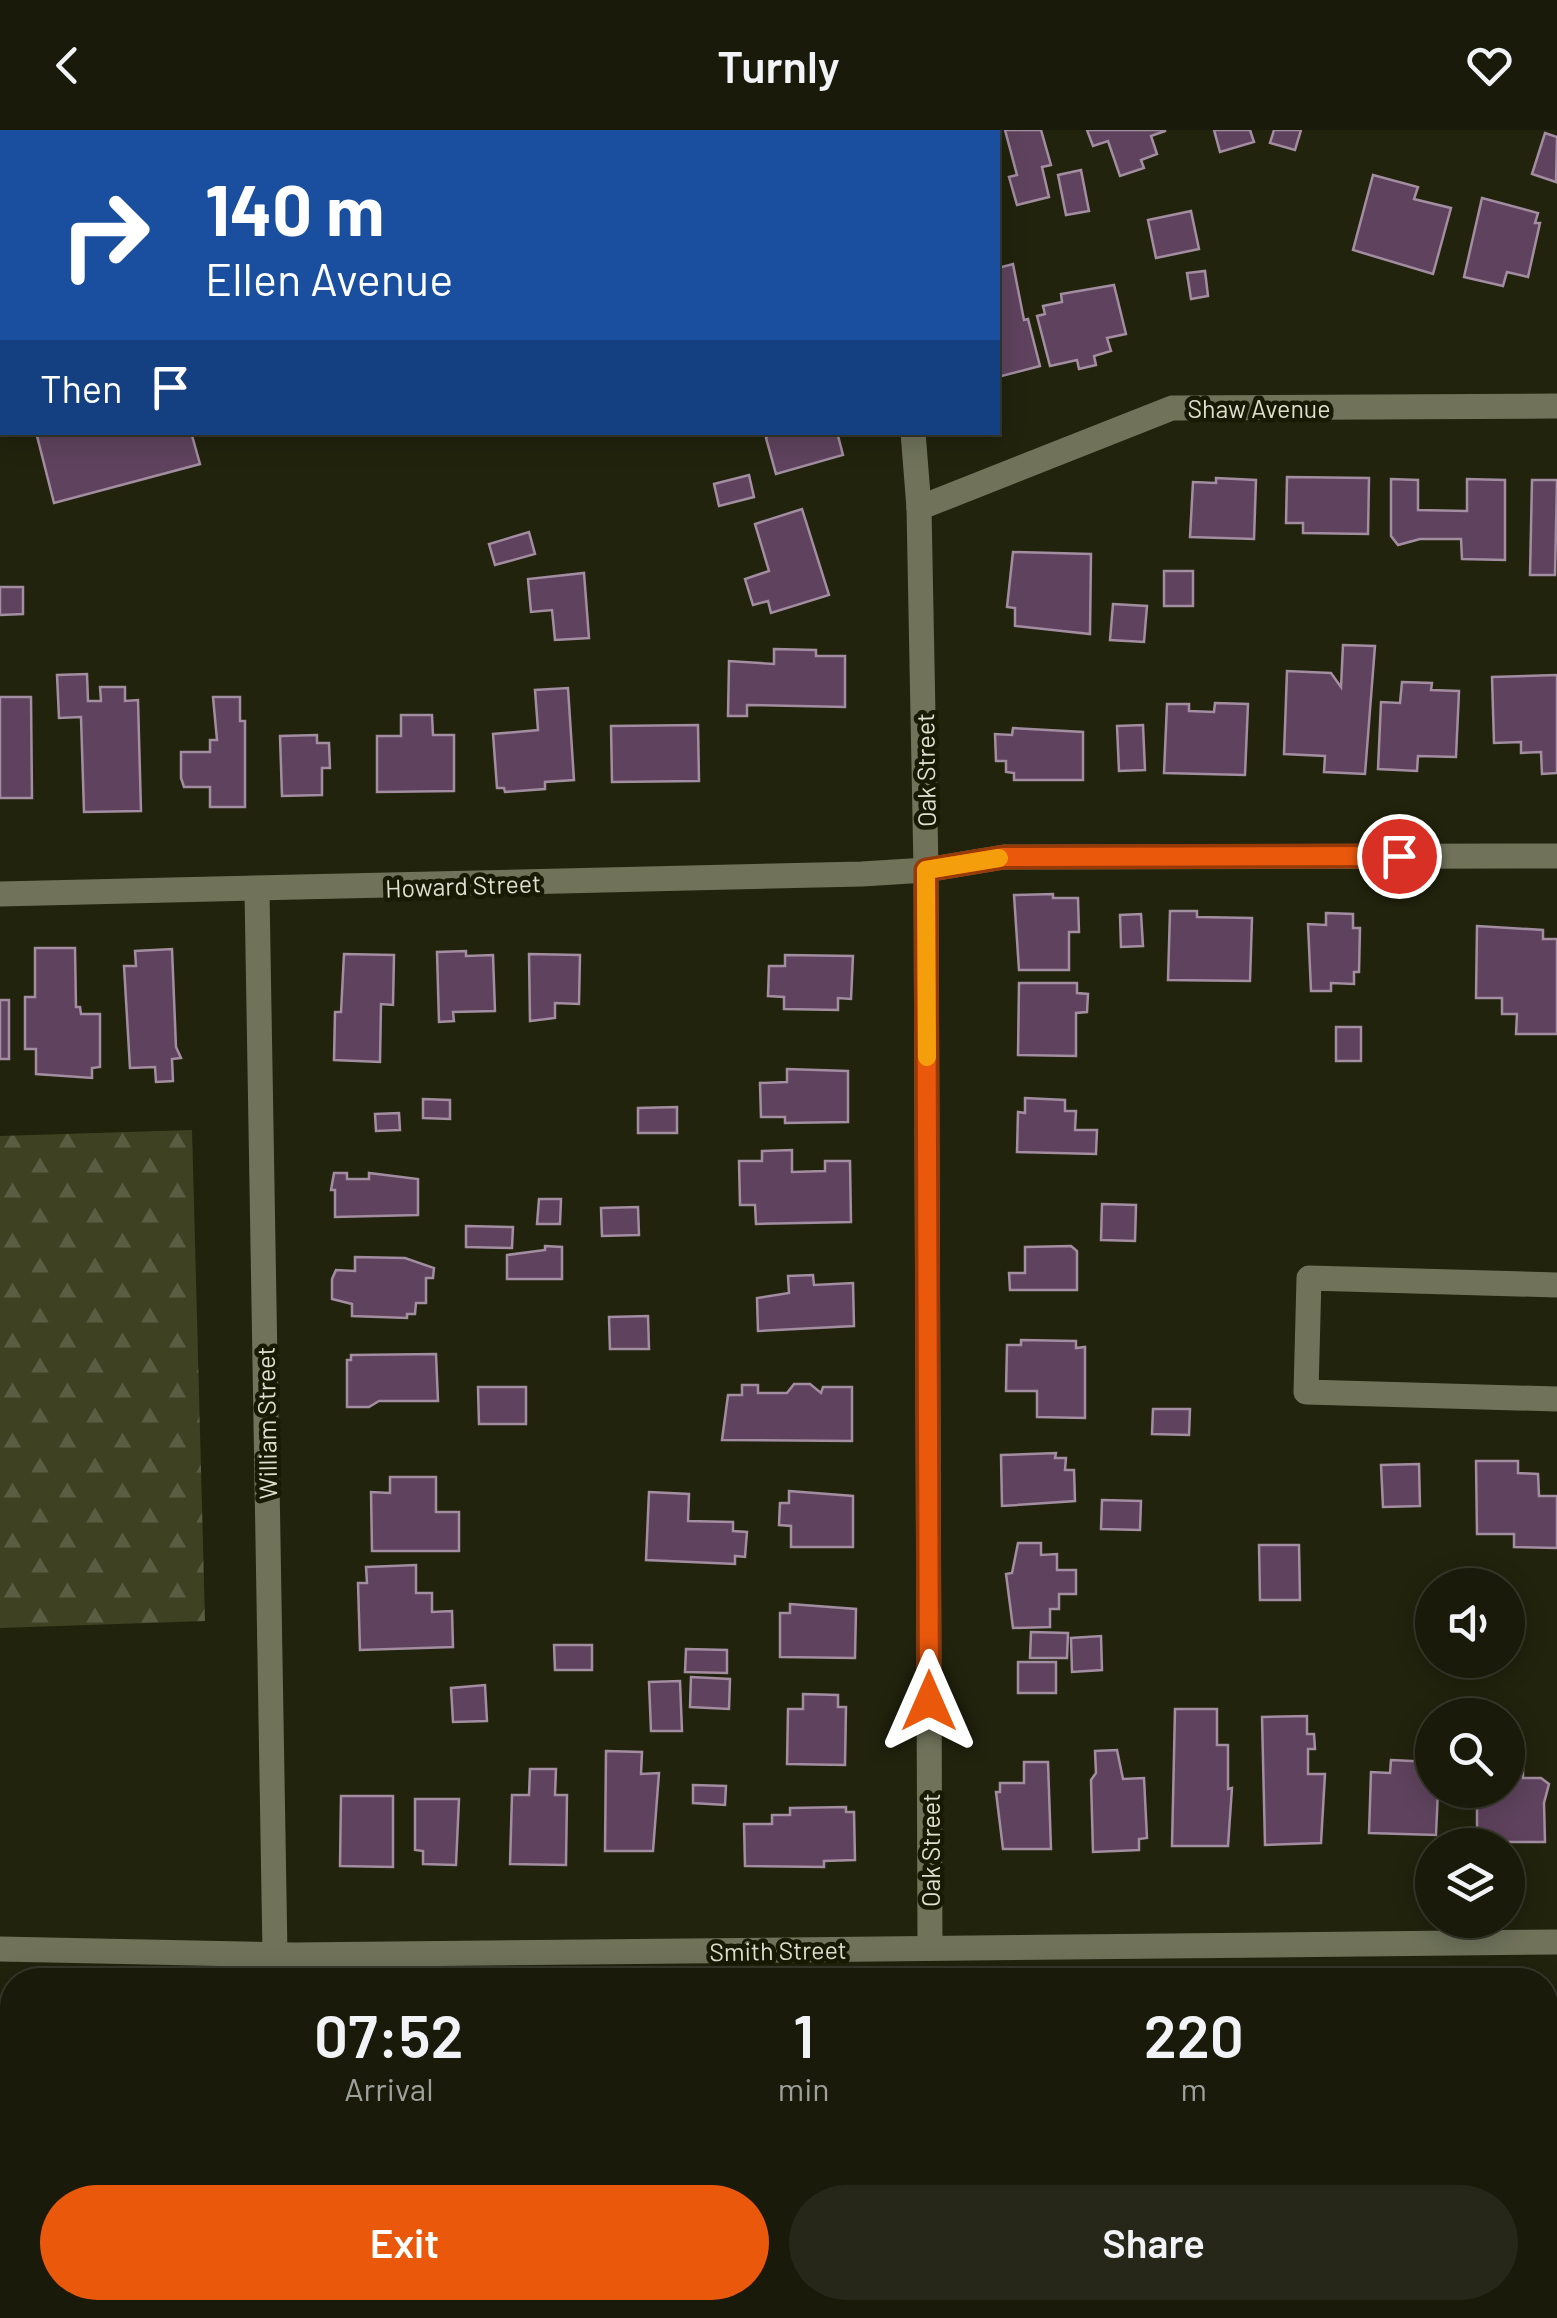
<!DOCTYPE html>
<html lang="en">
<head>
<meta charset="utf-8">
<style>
  :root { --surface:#191a0a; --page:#262718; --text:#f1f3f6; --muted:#9fa19c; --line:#37382b; --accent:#ea580c }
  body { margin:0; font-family:Barlow,sans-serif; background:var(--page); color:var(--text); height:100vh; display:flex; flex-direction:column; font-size:38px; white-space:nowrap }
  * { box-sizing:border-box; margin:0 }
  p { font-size:32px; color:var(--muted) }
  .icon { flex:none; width:55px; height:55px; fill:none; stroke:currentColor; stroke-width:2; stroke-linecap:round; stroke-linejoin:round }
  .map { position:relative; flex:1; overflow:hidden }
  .details { position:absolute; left:0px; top:1838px; width:1558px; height:352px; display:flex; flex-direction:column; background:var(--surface); border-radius:40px 40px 0 0; box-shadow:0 5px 25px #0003,0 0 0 2px var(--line) }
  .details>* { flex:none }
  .top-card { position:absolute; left:0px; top:0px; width:1000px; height:305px; box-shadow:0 5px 25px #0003,0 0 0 2px var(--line); background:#1a4fa0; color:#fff; overflow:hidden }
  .tools { position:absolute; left:1415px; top:1438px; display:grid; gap:20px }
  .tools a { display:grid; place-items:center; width:110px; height:110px; border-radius:50%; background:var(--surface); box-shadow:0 5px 25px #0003,0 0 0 2px var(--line); font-size:50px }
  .pin { position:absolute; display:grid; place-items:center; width:85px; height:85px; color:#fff; margin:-42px; border:5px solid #fff; border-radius:50%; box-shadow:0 2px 10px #0007 }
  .me { position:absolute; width:110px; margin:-55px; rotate:0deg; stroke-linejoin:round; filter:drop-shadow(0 0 8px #0008) }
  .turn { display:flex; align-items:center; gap:35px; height:210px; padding:0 40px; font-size:45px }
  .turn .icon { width:130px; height:130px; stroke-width:2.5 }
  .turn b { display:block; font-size:70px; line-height:85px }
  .then { display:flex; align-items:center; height:95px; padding:0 40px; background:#0003; gap:20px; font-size:38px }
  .eta { display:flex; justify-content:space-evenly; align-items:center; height:170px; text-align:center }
  .eta b { font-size:60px; font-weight:600; line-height:70px }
  .action { display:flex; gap:20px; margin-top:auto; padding:20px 40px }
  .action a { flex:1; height:115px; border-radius:60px; background:var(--accent); color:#fff; font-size:40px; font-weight:600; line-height:115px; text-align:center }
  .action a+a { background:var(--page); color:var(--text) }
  header { display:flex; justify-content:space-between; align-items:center; height:130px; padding:0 40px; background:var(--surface); font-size:45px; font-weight:600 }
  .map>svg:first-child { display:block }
  .grass { fill:url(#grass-dots) }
  .forest { fill:url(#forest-firs) }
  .building { fill:#5f435e; stroke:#a38da1; stroke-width:2.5 }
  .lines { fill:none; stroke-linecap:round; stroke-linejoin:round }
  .minor { stroke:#70735a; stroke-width:25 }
  .route-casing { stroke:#983908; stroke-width:25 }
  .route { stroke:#ea580c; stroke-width:18 }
  .slow { stroke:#f59e0b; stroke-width:18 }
  .labels { text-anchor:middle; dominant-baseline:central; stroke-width:9; stroke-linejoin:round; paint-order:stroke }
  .street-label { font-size:25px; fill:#dddfd1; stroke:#181a04 }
</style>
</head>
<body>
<header><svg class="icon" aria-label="back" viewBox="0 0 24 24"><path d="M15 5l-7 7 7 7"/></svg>Turnly<svg class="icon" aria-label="heart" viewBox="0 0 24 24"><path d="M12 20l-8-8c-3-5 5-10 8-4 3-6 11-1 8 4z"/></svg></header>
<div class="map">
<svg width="1557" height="2188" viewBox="0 0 1557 2188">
  <defs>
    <pattern id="grass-dots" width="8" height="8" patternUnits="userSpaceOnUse" patternTransform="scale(2.5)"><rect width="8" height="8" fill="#3f4222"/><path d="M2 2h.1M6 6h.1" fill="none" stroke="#5a5d41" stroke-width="1.8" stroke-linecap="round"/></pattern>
    <pattern id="forest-firs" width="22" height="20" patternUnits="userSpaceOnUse" patternTransform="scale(2.5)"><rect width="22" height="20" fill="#3f4222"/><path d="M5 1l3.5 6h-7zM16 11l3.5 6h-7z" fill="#5a5d41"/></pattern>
  </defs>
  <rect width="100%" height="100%" fill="#21230d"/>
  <!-- grass -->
  <path class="grass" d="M0,0L47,2H2L0,162Z"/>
  <!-- forest -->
  <path class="forest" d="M192,1000L205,1491L0,1498V1006Z"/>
  <!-- building -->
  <g class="building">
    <path d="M0,0L37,2H2L0,38Z"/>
    <path d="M1005,0H1041L1051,35L1042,37L1049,67L1017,75L1009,47L1017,45Z"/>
    <path d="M1087,0H1165V1L1151,6L1157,24L1141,30L1144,38L1120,46L1108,11L1093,16Z"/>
    <path d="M1214,0H1250L1254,12L1220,22Z"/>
    <path d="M1274,0H1301L1295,20L1270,13Z"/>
    <path d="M1545,3L1557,7L1556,52L1532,44Z"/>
    <path d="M1081,40L1089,81L1066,85L1058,45Z"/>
    <path d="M1373,45L1418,57L1414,69L1451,78L1433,144L1353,120Z"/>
    <path d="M1482,68L1538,83L1535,93H1540L1528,147L1507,142L1503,156L1464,147Z"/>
    <path d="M1191,81L1199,119L1156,128L1148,90Z"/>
    <path d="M1013,134L1024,190L1028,189L1040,236L998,247V138Z"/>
    <path d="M1205,141L1208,166L1191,169L1187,143Z"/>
    <path d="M1114,155L1126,204L1107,208L1111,221L1094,226L1096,235L1079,239L1077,230L1050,236L1037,186L1045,184L1043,176L1062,172L1061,164Z"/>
    <path d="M36,302H191L200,334L54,373Z"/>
    <path d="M837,302L843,325L776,344L766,308L770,302Z"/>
    <path d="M749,345L754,367L719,376L714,354Z"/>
    <path d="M1287,347L1369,348L1368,404L1303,403V393H1286Z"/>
    <path d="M1216,348L1256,350L1254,409L1190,407L1193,352L1216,353Z"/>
    <path d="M1391,349L1418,350V380L1467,381V349L1505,350V430L1462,429L1461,409H1420L1398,415L1391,406Z"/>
    <path d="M1532,350H1557L1555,445H1530Z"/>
    <path d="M802,379L829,465L771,483L768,471L753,475L745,449L769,441L755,394Z"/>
    <path d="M529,402L535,424L495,435L489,414Z"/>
    <path d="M1013,422L1091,424L1090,504L1015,496V478L1007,477Z"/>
    <rect x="1164" y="441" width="29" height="35"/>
    <path d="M584,443L589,508L555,510L552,480L531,482L528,449Z"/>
    <path d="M0,457H23V484L0,485Z"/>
    <path d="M1113,474L1147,476L1144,512L1110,510Z"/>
    <path d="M1343,515L1375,516L1365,644L1324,642L1325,626L1284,624L1287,541L1331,543L1341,557Z"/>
    <path d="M774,519L816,520V526H845V577L747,575V586H728L729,531L774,534Z"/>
    <path d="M87,544L88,571H101L100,557H125V571L138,570L141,681L84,682L81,587L59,588L57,545Z"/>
    <path d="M1557,545V643L1542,644L1541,622L1521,623V612L1494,613L1492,547Z"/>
    <path d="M1402,552L1432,553L1431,560L1459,561L1456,627L1418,626L1417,641L1378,639L1381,572L1400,573Z"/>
    <path d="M568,558L574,650L545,652V659L505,662L504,658H497L493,604L538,600L535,560Z"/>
    <path d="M0,567H31L32,668H0Z"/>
    <path d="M213,567H240V591H245V677H210V657H184L181,648V622H210V610H217Z"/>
    <path d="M1215,573L1248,574L1245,645L1164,643L1167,574H1189V581L1214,582Z"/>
    <path d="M401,585H432L433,605H454V661L377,662V606H401Z"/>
    <path d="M698,595L699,651L612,652L611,596Z"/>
    <path d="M1143,595L1145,640L1119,641L1117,596Z"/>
    <path d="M1013,598L1083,602V650H1014V643L1006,642V631H996L995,604L1012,605Z"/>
    <path d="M317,605V613H329L330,638H322V665L282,666L280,606Z"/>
    <path d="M1053,764V768H1078L1079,802H1069V840H1019L1014,765Z"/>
    <path d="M1170,781H1197V787L1252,788L1250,851L1168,850Z"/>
    <path d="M1326,783L1353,784V798H1360L1359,842H1354V854L1331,853V861H1311L1308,794L1326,795Z"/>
    <path d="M1141,784L1143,816L1121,817L1120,785Z"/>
    <path d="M1477,796L1543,800V809H1557V904H1516L1517,884H1502V868H1476Z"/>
    <path d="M35,818H75L76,877H80L81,884H100V937L92,938V948L36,944V919H25V867H35Z"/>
    <path d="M172,819L176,917L181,928L172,929L173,951L156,952L155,937L130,938L124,836H136L135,821Z"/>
    <path d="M466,821V826L493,825L495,881L453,882L454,891L439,892L437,822Z"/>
    <path d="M344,824L394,825L393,875L381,874L380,932L334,930L335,882H341Z"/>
    <path d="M529,824L580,825L579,874L555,873V888L530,891Z"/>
    <path d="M785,825L853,826L851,869L838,868V880L784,879V867L768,866L769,836H785Z"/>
    <path d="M1019,853H1077V863L1088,864L1087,882L1076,883V926L1018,925Z"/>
    <rect x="0" y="870" width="9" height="59"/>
    <rect x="1336" y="897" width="25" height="34"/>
    <path d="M787,939L848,941V992L785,993V987H761L760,953L787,952Z"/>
    <path d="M1025,968L1065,970V981H1076L1075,1000H1097L1096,1024L1017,1022L1018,982L1025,983Z"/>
    <path d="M423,969L450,970V989L423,988Z"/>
    <path d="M677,977V1003H638V978Z"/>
    <path d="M399,983L400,1000L376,1001L375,984Z"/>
    <path d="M792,1020V1042L825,1041V1031H850L851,1092L756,1094L755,1075H740L739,1031H762V1021Z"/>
    <path d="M334,1043H347V1049H369V1043L418,1049V1085L335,1087V1060H331Z"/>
    <path d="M539,1069H561L560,1094H537Z"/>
    <path d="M1102,1074L1136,1075L1135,1111L1101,1110Z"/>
    <path d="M638,1077L639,1105L602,1106L601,1078Z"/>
    <path d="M466,1096L513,1097L512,1118L466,1117Z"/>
    <path d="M545,1116L562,1117V1149H507V1125L545,1120Z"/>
    <path d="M1071,1116L1077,1121V1160H1010L1009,1143H1025V1117Z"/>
    <path d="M355,1127L405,1128L434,1138L433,1148H426V1173H416L415,1184H407V1188L352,1186V1174L332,1169V1149L336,1140L355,1141Z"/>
    <path d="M813,1145L814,1155L853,1153L854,1196L758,1201L757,1168L789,1163L788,1146Z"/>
    <path d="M648,1186L649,1219H610L609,1187Z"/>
    <path d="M1021,1210L1076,1211V1218L1085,1217V1288L1037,1287V1261H1006L1007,1215H1021Z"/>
    <path d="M436,1224L438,1271H379L369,1277H347V1230H351V1225Z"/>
    <path d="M794,1254H810L821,1263L823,1257H852V1311L722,1310L728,1265H742V1255H758V1263H787Z"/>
    <path d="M478,1257H526V1294H479Z"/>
    <path d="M1153,1279H1190L1189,1305L1152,1304Z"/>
    <path d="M1056,1323L1055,1328H1066L1065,1340H1074L1075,1371L1002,1376L1001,1325Z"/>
    <path d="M1476,1331H1518V1343L1538,1344L1539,1366H1557V1418L1514,1417V1404H1477Z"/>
    <path d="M1419,1334L1420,1376L1383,1377L1381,1335Z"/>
    <path d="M390,1347H436V1382H459V1421H372L371,1362L390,1363Z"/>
    <path d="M789,1361L853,1366V1417H791V1396L779,1395L780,1373H789Z"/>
    <path d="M649,1362L689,1364L688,1391L733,1392V1401L747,1402L745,1427L735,1426V1434L646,1430Z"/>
    <path d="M1102,1370L1141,1371L1140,1400L1101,1399Z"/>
    <path d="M1018,1413H1041V1425L1057,1424V1440H1076V1464H1059V1479H1050V1497L1013,1498L1006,1444L1012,1443Z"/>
    <path d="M1259,1415H1299L1300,1470H1260Z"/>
    <path d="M416,1435V1463H432V1482L452,1481L453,1517L360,1520L358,1453H367L366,1437Z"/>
    <path d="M1489,1441V1455H1453V1442Z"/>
    <path d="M790,1474L856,1479L855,1528L780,1527V1483H790Z"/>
    <path d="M1031,1502L1068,1503L1067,1528H1030Z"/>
    <path d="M1101,1506L1102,1540L1072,1542L1071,1508Z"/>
    <path d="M554,1515H592V1540H555Z"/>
    <path d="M686,1519L727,1520V1543L685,1542Z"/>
    <rect x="1018" y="1532" width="38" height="31"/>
    <path d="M691,1547L730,1549L729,1579L690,1577Z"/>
    <path d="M680,1551L682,1601H651L649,1552Z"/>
    <path d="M485,1555L487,1591L453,1592L451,1558Z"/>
    <path d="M803,1564L838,1565V1577H846L845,1635L787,1634L788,1579H803Z"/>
    <path d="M1175,1579H1217V1615H1228V1659L1232,1658L1228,1716H1172Z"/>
    <path d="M1307,1586V1604H1314L1315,1619H1308V1644H1325L1321,1713L1265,1715L1262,1587Z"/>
    <path d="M1117,1620L1123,1649L1144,1648L1147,1708L1139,1709V1720L1093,1722L1091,1650L1096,1643L1095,1621Z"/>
    <path d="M606,1621L642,1622L641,1644L659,1643L653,1721H605Z"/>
    <path d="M1508,1628L1523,1629V1648H1541L1549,1654L1544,1673L1545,1712H1477V1663L1508,1660Z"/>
    <path d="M1391,1630L1432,1632V1660H1438L1436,1705L1369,1703L1371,1642L1390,1643Z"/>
    <path d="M1024,1632H1048L1051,1719H1003L996,1662H1000V1653H1024Z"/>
    <path d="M530,1639H556L555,1665H567L566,1735L510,1734L512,1665H529Z"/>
    <path d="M693,1655L726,1656L725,1675L693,1673Z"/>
    <path d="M341,1666H393V1737L340,1736Z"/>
    <path d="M415,1669H459L456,1735L423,1734V1721L415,1720Z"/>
    <path d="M846,1677V1682H854L855,1730L824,1731V1737L745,1736L744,1694H772V1685H790V1678Z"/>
    <path d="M1557,1893V1987H1545V1894Z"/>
    <path d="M1545,2142H1557V2188H1517V2178H1545Z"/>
    <path d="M68,2178H148V2188L68,2185Z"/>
    <path d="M1259,2178H1333L1332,2188H1259Z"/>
    <rect x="1418" y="2178" width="37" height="10"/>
  </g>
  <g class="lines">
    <!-- minor -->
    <g class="minor">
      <path d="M825,0L826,2"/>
      <path d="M698,2L707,0"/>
      <path d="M0,120L2,122"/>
      <path d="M0,176L2,178"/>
      <path d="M913,302L919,378L926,740L930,1818"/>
      <path d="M919,378L1172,278L1557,276"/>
      <path d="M257,761L275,1824"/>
      <path d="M0,764L862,744L926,740L1004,727L1557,726"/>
      <path d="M1557,1155L1309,1148L1306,1262L1557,1269"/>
      <path d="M0,1819L294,1825L1557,1812"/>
    </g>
  </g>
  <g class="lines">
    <defs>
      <path id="route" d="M929,1571L926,740L1004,727L1399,726"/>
    </defs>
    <!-- route casing -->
    <use href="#route" class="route-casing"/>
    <!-- route -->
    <use href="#route" class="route"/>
    <!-- slow -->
    <path class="slow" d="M927,927L926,740L999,728"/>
  </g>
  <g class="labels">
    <!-- street labels -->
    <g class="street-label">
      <text x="1259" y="278">Shaw Avenue</text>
      <text transform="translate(925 640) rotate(-91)">Oak Street</text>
      <text transform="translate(463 755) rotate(-2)">Howard Street</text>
      <text transform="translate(266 1293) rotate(-91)">William Street</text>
      <text transform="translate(930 1720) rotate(-90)">Oak Street</text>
      <text transform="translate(778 1820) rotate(-1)">Smith Street</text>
    </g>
  </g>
</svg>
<div class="tools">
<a><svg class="icon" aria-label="sound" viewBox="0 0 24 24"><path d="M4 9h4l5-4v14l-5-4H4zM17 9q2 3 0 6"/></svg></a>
<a><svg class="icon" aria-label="search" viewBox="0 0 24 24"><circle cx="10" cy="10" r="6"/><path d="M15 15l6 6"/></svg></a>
<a><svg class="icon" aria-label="layers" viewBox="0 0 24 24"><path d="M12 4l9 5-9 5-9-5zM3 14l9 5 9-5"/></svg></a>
</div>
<div class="pin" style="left:1399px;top:726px;background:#d93025"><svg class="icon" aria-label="arrive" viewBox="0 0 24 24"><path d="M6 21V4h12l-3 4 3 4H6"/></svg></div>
<svg class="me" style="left:929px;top:1571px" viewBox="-20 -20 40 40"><path d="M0-17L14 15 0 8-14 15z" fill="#ea580c" stroke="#fff" stroke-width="4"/></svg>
<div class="top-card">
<div class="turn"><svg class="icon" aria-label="right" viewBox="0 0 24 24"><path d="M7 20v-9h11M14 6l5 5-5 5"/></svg><div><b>140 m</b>Ellen Avenue</div></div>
<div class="then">Then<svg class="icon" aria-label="arrive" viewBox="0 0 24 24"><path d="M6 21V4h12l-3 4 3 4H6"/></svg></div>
</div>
<section class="details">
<div class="eta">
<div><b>07:52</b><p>Arrival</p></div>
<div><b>1</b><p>min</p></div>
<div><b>220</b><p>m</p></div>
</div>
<div class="action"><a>Exit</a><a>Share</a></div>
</section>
</div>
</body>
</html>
